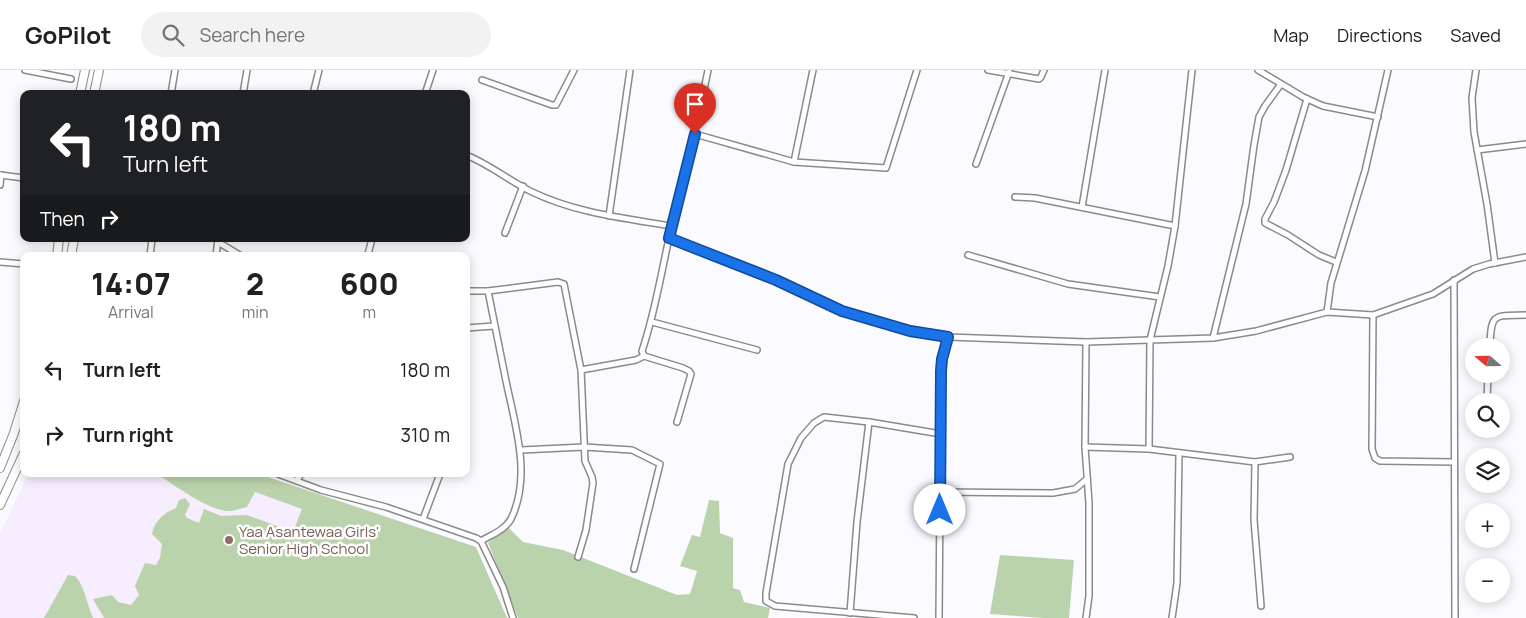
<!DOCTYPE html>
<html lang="en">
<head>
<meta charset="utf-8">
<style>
  :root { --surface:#fff; --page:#f2f2f2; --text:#202124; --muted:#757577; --line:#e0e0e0 }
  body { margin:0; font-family:Manrope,sans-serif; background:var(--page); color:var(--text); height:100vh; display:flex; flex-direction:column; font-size:19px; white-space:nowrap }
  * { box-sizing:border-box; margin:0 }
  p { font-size:16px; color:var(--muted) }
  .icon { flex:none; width:28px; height:28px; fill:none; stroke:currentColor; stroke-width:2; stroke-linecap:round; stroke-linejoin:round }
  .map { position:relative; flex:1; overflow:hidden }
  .panel { position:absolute; left:20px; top:182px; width:450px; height:225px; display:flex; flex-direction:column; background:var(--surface); border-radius:10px; box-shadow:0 2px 12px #0003 }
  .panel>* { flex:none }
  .hud { position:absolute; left:20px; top:20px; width:450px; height:152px; border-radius:10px; box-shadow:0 2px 12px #0003; background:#202124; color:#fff; overflow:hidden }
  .needle { width:32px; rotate:290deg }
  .controls { position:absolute; left:1465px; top:268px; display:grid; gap:10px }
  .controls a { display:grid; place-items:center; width:45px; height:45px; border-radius:50%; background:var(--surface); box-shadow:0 2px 12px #0003; font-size:25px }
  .pin { position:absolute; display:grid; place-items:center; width:42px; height:42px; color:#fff; margin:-51px -21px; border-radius:50% 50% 50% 0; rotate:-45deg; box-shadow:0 0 5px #0007 }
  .pin .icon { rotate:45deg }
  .me { position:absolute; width:55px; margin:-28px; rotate:0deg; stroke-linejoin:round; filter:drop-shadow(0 0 4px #0008) }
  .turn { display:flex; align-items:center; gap:18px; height:105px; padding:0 20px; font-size:22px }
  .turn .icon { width:65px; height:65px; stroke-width:2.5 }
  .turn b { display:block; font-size:35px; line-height:42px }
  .then { display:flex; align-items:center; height:48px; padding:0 20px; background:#0003; gap:10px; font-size:19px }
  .eta { display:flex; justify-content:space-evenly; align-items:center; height:85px; text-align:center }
  .eta b { font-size:30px; font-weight:800; line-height:35px }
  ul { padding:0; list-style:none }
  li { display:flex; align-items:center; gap:15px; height:65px; padding:0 20px }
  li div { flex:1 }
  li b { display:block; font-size:19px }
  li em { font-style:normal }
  header { display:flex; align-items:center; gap:30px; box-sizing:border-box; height:70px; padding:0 25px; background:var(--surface); border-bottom:1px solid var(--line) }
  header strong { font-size:24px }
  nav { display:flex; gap:28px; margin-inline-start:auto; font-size:18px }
  .search { width:350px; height:45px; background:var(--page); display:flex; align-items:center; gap:12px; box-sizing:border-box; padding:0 18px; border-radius:28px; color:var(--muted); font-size:19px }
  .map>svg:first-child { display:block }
  .education { fill:#f6edfe }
  .green { fill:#bbd3ac }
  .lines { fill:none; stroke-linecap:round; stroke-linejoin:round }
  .street-casing { stroke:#8a8a8d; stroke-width:8 }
  .primary-casing { stroke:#8a8a8d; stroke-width:10 }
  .street { stroke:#fff; stroke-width:5 }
  .primary { stroke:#fff; stroke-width:8 }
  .route-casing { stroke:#114b97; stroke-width:12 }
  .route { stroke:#1a73e8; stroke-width:9 }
  .education-dot { fill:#8d6e63; stroke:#fff; stroke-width:2 }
  .labels { text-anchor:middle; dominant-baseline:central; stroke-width:5; stroke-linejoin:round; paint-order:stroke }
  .education-label { font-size:15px; fill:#785e54; stroke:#fff; text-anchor:start }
</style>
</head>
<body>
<header>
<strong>GoPilot</strong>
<div class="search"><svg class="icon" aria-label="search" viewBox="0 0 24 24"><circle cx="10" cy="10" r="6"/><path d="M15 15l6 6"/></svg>Search here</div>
<nav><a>Map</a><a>Directions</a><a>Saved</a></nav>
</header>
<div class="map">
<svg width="1526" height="548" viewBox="0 0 1526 548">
  <rect width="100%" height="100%" fill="#fbfbff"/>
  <!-- education -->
  <path class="education" d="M28,404H257L476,477L507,548H0V464Z"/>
  <!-- green -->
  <g class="green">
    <path d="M157,404H259L476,477L507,548H104L93,529L112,525L118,532L131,535L139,525L135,516L145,493L156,495L160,488L162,474L152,464C154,451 164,443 176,438L179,430L185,428L190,434L185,445L187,448L199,453L204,439L221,446L247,445L293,462L302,439L255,422L247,437C242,438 237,440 232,441C210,443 175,415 157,404Z"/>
    <path d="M709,430L719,431L720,463L733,468V518L740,520L744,532L770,538L768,548H518L488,473L508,457L523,472L563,480L677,525L690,524L697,501L680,496L692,465L700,467Z"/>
    <path d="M1000,485L1074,490L1069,548H1045L990,544Z"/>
    <path d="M68,505L75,506C85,516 87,535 93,548H44Z"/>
  </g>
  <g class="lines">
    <defs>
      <g id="street">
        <path d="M25,0L71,9"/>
        <path d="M988,0L1039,9L1041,7L1044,0"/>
        <path d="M1258,0L1303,27L1323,36L1378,47"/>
        <path d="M1476,0L1472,28L1474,62L1487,134L1495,193"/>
        <path d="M482,10L552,35H556L574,0"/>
        <path d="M171,24L175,0"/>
        <path d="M243,24L247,0"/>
        <path d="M313,24L319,0"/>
        <path d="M425,24L433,0"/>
        <path d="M1307,29L1286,100L1274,132L1265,149V153L1288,165L1319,185L1336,192"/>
        <path d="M695,64L794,92L886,98L917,0"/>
        <path d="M1477,80L1526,74"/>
        <path d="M466,85C489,94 508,110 530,121C575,143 623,148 671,156"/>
        <path d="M794,92L813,0"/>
        <path d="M976,94L1009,2"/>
        <path d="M0,105L24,108"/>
        <path d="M0,115L1,105"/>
        <path d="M1015,127L1035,128L1175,156"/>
        <path d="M1082,137L1105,0"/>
        <path d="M609,146L630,0"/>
        <path d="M505,163L523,116"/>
        <path d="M669,168L776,210L841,241L910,261L948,267L1086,272L1213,268L1256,261L1327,242L1373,245L1433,224L1473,199L1489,194L1526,187"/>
        <path d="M218,172L241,186"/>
        <path d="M368,184L372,169"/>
        <path d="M968,185L1068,214L1160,227"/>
        <path d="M150,186L152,169"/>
        <path d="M216,186L218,169"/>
        <path d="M0,192L24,194"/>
        <path d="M1454,210L1455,548"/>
        <path d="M466,221H488L558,212L564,214L581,300L585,391L592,407L593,413L586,460L578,487"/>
        <path d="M1327,242L1331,213L1365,101L1388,0"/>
        <path d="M1373,245L1372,379L1375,388L1380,391L1454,392"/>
        <path d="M652,252L757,280"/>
        <path d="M466,258L494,256"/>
        <path d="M1213,268L1246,134L1254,75L1259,47L1265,36L1281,14"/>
        <path d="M1086,272L1085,377L1089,433V526L1086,548"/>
        <path d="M1490,276C1491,242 1494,246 1526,245"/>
        <path d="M644,286L642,281C656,240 662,197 672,155C683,103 698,52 708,0"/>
        <path d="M644,286L683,298L689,301L691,304L677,352"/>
        <path d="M581,300L636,290L644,286"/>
        <path d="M1487,331L1488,304"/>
        <path d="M1085,377L1149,379L1255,392L1290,387"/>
        <path d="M1149,379L1150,270L1168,196L1175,156L1192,0"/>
        <path d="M521,380L584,377L632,380L660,394L634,499"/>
        <path d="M1255,392L1254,450L1261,536"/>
        <path d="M278,404L321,420L386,437L476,468L481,471L503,517L513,548"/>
        <path d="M297,410L301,404"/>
        <path d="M941,422L1053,423L1075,419L1087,409"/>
        <path d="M423,449L440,404"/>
        <path d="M481,471C491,465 505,460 511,449C532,406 515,355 506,311C500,281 494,251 488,221"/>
        <path d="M850,543L857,452L869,352"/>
        <path d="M914,548L775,536L766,531V523L788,394L801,368L814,353L824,347L869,352L941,364"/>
        <path d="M939,548L941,301L942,289L948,267"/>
        <path d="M1172,548L1177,513L1179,383"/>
      </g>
      <g id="primary">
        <path d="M80,24L85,0"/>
        <path d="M94,24L99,0"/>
        <path d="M57,186L59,169"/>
        <path d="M71,186L74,169"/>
        <path d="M0,398L14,363L24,331"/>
        <path d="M0,435L24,383"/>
      </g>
    </defs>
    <!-- street casing -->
    <use href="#street" class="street-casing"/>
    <!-- primary casing -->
    <use href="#primary" class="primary-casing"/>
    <!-- street -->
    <use href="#street" class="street"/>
    <!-- primary -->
    <use href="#primary" class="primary"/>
  </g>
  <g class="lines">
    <defs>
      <path id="route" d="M695,64L669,168L776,210L842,241L910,261L948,267L942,289L941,301L940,440"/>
    </defs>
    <!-- route casing -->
    <use href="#route" class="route-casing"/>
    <!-- route -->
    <use href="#route" class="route"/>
  </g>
  <!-- markers -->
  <circle class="education-dot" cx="229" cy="470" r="5"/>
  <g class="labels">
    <!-- education labels -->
    <g class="education-label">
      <text x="239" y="461">Yaa Asantewaa Girls'<tspan x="239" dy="17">Senior High School</tspan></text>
    </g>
  </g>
</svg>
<div class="controls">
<a><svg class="needle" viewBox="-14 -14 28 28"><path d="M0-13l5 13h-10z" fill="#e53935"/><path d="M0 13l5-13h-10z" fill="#757577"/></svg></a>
<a><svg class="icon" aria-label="search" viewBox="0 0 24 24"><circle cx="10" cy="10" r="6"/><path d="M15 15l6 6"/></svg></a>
<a><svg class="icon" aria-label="layers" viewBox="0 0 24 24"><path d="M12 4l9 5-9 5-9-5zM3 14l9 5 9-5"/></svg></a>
<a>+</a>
<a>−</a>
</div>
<div class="pin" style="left:695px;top:64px;background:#d93025"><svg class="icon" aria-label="arrive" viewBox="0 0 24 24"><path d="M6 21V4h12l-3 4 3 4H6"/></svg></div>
<svg class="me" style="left:940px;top:440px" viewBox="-20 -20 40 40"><circle r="19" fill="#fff"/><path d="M0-13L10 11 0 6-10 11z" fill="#1a73e8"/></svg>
<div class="hud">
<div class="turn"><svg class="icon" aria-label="left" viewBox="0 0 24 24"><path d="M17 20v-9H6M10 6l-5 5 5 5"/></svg><div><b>180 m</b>Turn left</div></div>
<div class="then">Then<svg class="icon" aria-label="right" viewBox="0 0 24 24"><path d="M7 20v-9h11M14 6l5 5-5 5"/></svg></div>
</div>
<section class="panel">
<div class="eta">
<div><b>14:07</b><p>Arrival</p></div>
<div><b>2</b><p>min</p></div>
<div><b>600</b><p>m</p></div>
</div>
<ul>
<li><svg class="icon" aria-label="left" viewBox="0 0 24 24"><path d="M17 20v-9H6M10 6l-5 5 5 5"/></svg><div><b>Turn left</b></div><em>180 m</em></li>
<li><svg class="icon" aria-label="right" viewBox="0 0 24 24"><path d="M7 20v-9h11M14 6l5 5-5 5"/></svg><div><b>Turn right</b></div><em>310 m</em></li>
</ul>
</section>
</div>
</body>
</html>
